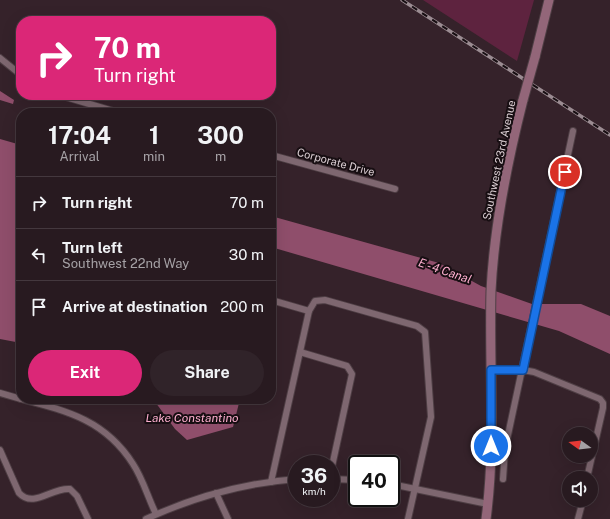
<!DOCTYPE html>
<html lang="en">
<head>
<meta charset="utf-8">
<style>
  :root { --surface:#281a20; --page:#302329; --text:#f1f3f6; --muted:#a5a1a5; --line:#44383e; --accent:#db2777 }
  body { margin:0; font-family:"Public Sans",sans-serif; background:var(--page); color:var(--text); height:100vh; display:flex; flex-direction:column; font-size:15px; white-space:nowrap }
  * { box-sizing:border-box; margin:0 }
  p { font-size:13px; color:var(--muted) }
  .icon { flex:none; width:22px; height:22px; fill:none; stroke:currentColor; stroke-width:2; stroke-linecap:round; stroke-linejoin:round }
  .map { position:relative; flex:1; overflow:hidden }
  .drawer { position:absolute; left:16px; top:108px; width:260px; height:296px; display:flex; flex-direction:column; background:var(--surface); border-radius:16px; box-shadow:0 4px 16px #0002,0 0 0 1px var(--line) }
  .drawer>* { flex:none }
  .hud { position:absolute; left:16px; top:16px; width:260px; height:84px; border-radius:16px; box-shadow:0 4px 16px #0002,0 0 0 1px var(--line); background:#db2777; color:#fff; overflow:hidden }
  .needle { width:26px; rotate:285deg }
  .fabs { position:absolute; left:562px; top:427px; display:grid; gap:8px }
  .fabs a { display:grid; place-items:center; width:36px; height:36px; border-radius:50%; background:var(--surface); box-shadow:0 4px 16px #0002,0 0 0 1px var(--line); font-size:20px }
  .speed { position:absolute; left:288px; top:455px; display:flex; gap:8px; font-size:20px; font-weight:700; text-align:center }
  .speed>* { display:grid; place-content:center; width:52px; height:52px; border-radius:50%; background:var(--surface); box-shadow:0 4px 16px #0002,0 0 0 1px var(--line); line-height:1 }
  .speed small { font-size:10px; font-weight:400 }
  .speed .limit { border:2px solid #111; border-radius:6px; background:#fff; color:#111 }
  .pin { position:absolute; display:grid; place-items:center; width:34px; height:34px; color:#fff; margin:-17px; border:2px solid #fff; border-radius:50%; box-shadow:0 1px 4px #0007 }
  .me { position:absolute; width:44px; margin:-22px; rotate:0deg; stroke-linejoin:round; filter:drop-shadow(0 0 3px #0008) }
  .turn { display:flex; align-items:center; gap:14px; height:84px; padding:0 12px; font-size:18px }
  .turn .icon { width:52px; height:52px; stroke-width:2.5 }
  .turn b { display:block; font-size:28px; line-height:34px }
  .eta { display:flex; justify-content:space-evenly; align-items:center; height:68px; text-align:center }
  .eta b { font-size:24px; font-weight:700; line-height:28px }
  .button { display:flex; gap:8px; margin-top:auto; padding:8px 12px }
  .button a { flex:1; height:46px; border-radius:24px; background:var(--accent); color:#fff; font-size:16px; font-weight:700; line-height:46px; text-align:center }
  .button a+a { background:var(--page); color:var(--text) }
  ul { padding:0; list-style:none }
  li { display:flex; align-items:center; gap:12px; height:52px; padding:0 12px; border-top:1px solid var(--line) }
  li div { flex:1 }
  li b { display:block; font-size:15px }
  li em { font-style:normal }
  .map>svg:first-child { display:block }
  .green { fill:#5e233f }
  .water { fill:#8f4e6b }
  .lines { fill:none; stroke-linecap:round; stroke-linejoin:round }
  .street-casing { stroke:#4e3e44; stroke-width:8 }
  .secondary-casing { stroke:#4e3e44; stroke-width:11 }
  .street { stroke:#7e6770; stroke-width:6 }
  .secondary { stroke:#936679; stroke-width:9 }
  .rail-casing { stroke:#9b8c92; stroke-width:3.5 }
  .rail { stroke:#170e12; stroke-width:2; stroke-dasharray:6; stroke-linecap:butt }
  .secondary-bridge-casing { stroke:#4e3e44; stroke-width:11; stroke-linecap:butt }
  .secondary-bridge { stroke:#936679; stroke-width:9 }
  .route-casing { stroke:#114b97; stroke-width:10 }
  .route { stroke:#1a73e8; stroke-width:7 }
  .labels { text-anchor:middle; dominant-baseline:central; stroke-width:4; stroke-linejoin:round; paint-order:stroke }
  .street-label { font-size:11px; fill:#dbced3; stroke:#170e12 }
  .water-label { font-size:12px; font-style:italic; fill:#feb0d0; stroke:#170e12 }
</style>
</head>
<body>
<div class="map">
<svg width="610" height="519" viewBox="0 0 610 519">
  <rect width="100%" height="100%" fill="#35222a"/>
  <!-- green -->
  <path class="green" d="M423,0H534L517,61Z"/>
  <!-- water -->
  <g class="water">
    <path d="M0,91L14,100L13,104L0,100Z"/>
    <path d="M0,139L21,145V343L0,339Z"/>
    <path d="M271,216L439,263L481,286L532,304H581L610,316V354L559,331L271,247Z"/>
    <path d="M153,399H240L233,427L187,440L175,429Z"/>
  </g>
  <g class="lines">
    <defs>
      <g id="street">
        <path d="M0,58L21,75"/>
        <path d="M59,95L120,113"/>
        <path d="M271,155L395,189"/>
        <path d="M271,300L309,311"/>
        <path d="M300,352L347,366L352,374L331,471"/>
        <path d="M491,370H523L534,372L600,399L603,403V408L587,478"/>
        <path d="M0,393L21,399"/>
        <path d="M21,399C67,411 105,420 133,464C143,479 148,498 156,514"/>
        <path d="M0,450L19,493C34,509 52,487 70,489L77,496L88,519"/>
        <path d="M331,479L357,480"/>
        <path d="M503,479L505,449L573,131"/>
        <path d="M271,482L309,311L315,301L325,300L417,326L425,332L431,417L408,519"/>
        <path d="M391,484L488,504"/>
        <path d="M216,493L228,519"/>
        <path d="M146,519C194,497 244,483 297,479"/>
        <path d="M578,519L583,500"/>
      </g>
      <g id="secondary">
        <path d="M535,57L549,0"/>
        <path d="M486,519C496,444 489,367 491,291C494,226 507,163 523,100"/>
      </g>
    </defs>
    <!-- street casing -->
    <use href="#street" class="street-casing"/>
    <!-- secondary casing -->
    <use href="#secondary" class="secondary-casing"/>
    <!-- street -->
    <use href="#street" class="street"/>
    <!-- secondary -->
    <use href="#secondary" class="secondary"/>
    <defs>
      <path id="rail" d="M402,0L610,135"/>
    </defs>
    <!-- rail casing -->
    <use href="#rail" class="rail-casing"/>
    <!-- rail -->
    <use href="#rail" class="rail"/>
    <defs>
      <path id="secondary-bridge" d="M523,100L535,57"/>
    </defs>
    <!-- secondary-bridge casing -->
    <use href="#secondary-bridge" class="secondary-bridge-casing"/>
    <!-- secondary-bridge -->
    <use href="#secondary-bridge" class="secondary-bridge"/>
  </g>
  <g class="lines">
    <defs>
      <path id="route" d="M491,446V370H523L565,172"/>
    </defs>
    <!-- route casing -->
    <use href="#route" class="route-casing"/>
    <!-- route -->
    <use href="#route" class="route"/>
  </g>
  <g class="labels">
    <!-- street labels -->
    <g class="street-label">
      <text transform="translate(499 160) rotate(-78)">Southwest 23rd Avenue</text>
      <text transform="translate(336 162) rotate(15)">Corporate Drive</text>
    </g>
    <!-- water labels -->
    <g class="water-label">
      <text transform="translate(445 271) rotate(19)">E - 4 Canal</text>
      <text x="192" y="418">Lake Constantino</text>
    </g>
  </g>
</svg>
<div class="fabs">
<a><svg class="needle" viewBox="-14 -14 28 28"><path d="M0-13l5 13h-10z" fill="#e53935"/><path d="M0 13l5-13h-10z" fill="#a5a1a5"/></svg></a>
<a><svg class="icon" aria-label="sound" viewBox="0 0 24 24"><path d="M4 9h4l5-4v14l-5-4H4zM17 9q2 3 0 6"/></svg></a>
</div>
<div class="speed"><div>36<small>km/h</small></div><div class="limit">40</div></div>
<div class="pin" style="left:565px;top:172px;background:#d93025"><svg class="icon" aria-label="arrive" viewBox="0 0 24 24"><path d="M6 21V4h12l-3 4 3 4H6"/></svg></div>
<svg class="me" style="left:491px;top:446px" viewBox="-20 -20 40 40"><circle r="17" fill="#1a73e8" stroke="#fff" stroke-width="3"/><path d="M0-11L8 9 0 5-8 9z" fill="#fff"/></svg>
<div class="hud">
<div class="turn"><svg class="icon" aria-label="right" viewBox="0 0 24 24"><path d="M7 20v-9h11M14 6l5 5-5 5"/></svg><div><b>70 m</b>Turn right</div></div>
</div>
<section class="drawer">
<div class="eta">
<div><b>17:04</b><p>Arrival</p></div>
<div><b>1</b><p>min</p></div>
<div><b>300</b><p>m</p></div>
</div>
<ul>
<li><svg class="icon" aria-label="right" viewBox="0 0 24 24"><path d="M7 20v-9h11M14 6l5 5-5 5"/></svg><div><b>Turn right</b></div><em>70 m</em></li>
<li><svg class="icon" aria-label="left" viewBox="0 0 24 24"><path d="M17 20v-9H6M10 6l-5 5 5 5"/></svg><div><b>Turn left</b><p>Southwest 22nd Way</p></div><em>30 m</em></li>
<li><svg class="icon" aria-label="arrive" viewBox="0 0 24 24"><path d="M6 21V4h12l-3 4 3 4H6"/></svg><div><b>Arrive at destination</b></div><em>200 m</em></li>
</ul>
<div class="button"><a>Exit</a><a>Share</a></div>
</section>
</div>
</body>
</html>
